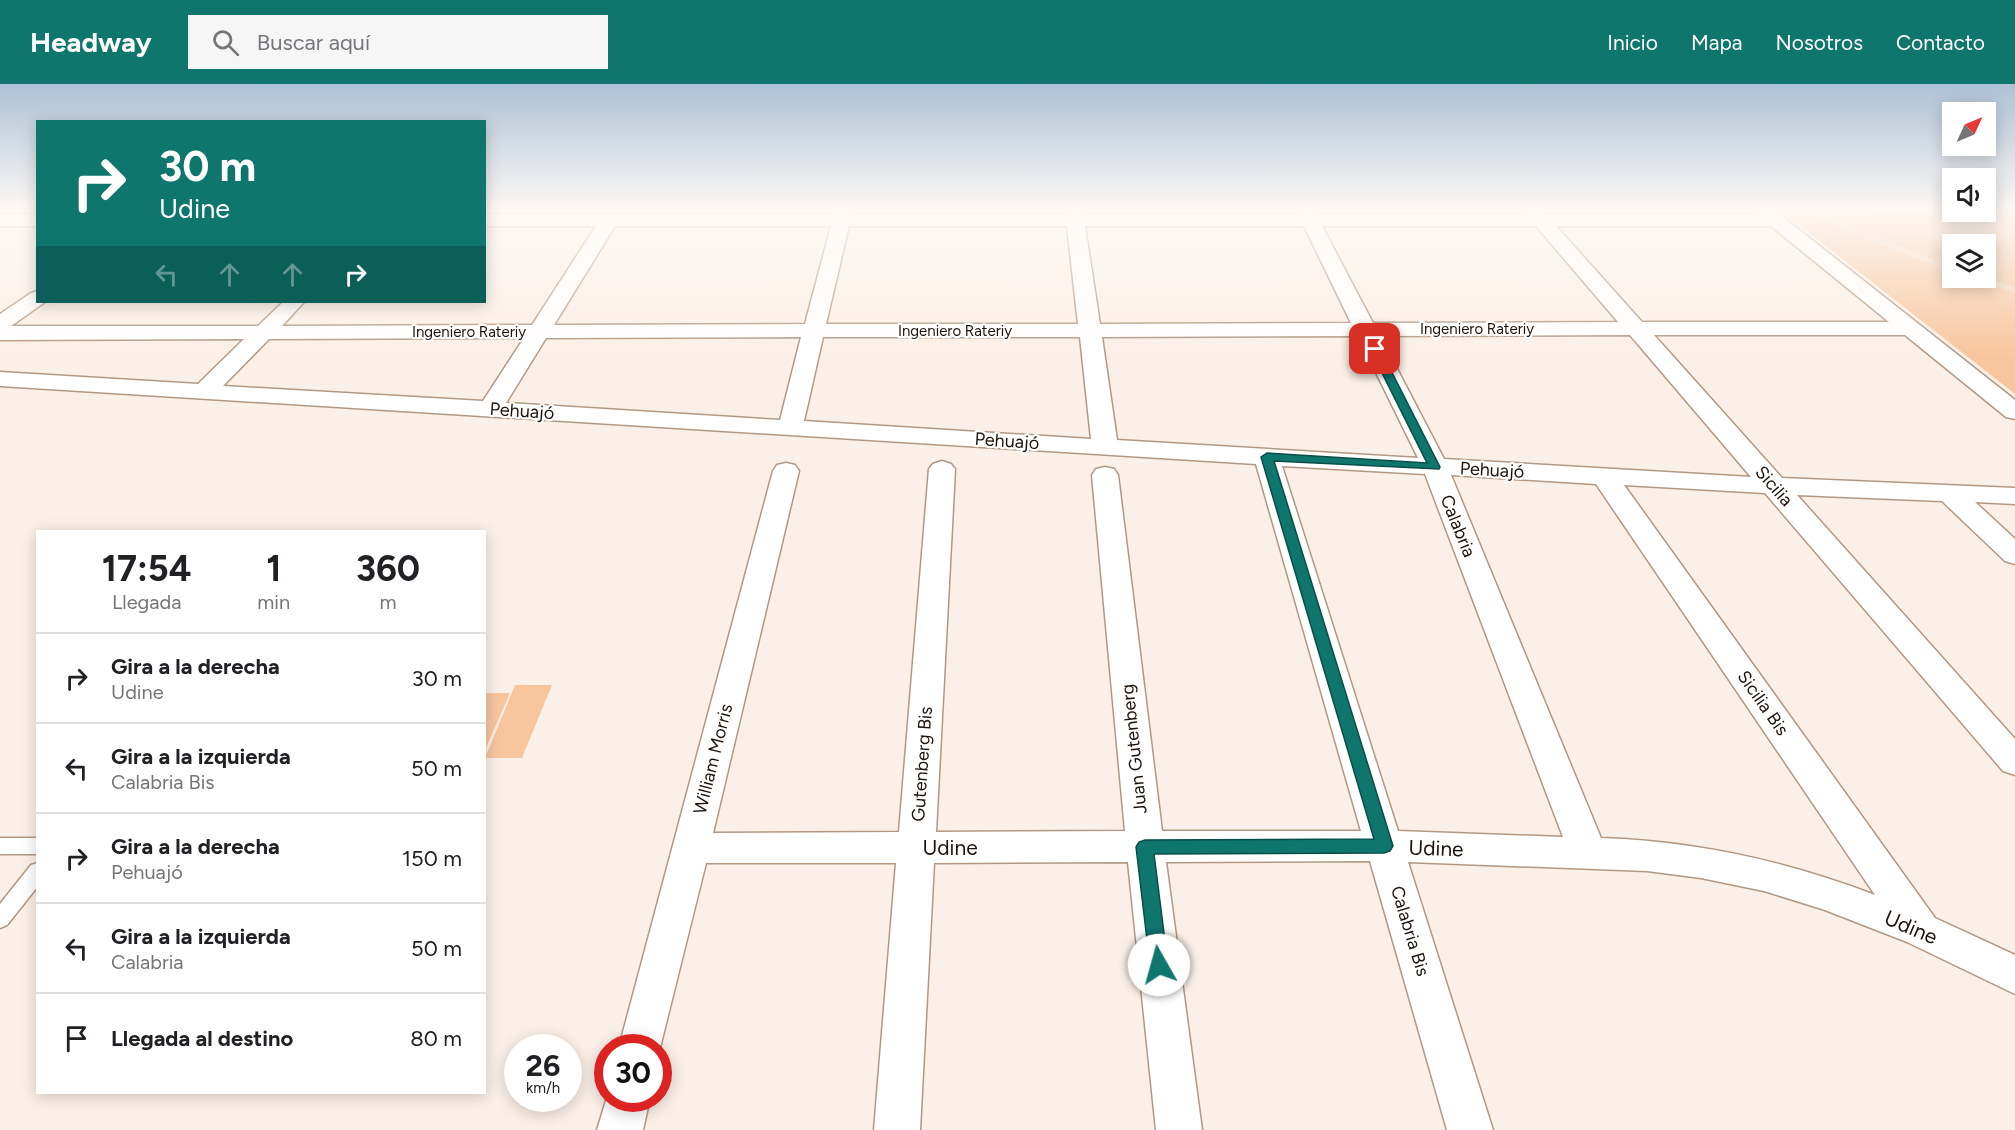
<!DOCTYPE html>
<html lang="es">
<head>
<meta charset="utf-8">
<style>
  :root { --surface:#fff; --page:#f6f6f6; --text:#202124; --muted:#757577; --line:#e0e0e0; --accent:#0f766e }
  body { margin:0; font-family:Figtree,sans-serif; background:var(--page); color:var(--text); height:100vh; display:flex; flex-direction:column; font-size:22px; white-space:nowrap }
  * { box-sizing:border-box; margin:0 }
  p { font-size:20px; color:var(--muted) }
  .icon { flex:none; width:33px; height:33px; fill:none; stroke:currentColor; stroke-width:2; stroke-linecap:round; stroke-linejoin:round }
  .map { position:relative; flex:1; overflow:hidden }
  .drawer { position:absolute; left:36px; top:446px; width:450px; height:564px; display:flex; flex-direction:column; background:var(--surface); border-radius:0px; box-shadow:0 3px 15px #0003 }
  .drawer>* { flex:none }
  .guide { position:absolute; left:36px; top:36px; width:450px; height:183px; border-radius:0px; box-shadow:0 3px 15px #0003; background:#0f766e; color:#fff; overflow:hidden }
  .needle { width:39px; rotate:46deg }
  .buttons { position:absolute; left:1942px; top:18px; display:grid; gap:12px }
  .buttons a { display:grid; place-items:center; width:54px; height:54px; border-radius:0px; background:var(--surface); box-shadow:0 3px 15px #0003; font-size:30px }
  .speed { position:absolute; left:504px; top:950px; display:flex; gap:12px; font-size:30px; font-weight:700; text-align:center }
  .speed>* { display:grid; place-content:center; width:78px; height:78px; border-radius:50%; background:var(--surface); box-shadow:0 3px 15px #0003; line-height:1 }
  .speed small { font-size:15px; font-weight:400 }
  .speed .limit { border:9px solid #d22; background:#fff; color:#111 }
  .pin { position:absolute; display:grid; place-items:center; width:51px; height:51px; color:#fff; margin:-26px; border-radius:12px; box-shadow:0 3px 9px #0006 }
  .me { position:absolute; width:66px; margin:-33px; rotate:353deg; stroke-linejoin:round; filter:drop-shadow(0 0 4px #0008) }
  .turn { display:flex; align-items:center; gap:21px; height:126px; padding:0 24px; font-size:27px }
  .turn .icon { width:78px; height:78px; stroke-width:2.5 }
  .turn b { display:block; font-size:42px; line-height:51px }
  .lanes { display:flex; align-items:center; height:57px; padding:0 24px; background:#0003; justify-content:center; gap:30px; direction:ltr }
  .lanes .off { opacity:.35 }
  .eta { display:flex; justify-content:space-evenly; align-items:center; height:102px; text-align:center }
  .eta b { font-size:36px; font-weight:700; line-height:42px }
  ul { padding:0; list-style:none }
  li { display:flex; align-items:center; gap:18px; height:90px; padding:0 24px; border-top:2px solid var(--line) }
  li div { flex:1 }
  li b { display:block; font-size:22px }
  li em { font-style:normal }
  header { display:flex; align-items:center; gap:36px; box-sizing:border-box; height:84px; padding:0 30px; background:var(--accent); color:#fff }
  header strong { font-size:28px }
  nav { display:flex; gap:33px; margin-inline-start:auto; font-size:21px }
  .search { width:420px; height:54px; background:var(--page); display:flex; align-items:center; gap:15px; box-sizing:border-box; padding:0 21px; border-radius:0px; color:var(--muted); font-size:22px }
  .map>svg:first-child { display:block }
  .green { fill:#f8c69e; fill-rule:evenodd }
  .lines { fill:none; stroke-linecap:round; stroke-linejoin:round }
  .stream { stroke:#f5d4ba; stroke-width:5 }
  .service-casing { stroke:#b29883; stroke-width:3 }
  .minor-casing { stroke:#b29883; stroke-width:3 }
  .service { fill:#fff; fill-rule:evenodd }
  .minor { fill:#fff; fill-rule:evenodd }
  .route { fill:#0f766e; stroke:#0a4d48; stroke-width:1.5 }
  .labels { text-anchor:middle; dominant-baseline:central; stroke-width:4.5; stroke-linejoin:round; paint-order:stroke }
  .far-street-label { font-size:15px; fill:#1d130c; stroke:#fff }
  .street-label { font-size:18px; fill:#1d130c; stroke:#fff }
  .near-street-label { font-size:21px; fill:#1d130c; stroke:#fff }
</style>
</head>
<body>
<header>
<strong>Headway</strong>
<div class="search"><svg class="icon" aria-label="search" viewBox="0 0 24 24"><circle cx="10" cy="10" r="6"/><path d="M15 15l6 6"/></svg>Buscar aquí</div>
<nav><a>Inicio</a><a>Mapa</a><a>Nosotros</a><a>Contacto</a></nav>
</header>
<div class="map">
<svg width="2015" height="1046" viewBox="0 0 2015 1046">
  <rect width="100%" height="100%" fill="#fbf0e7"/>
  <!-- green -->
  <g class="green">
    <path d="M1780,126L1986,128V126H2015V310ZM1953,160H1986V194H1953Z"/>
    <path d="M515,601H552L522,674H485Z"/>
    <path d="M485,609H510L485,666L484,609Z"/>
  </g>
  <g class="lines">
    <!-- stream -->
    <g class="stream">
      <path d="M1813,126L1841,142L1953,186"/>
      <path d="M1979,194L2015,206"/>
    </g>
    <defs>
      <g id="service">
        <rect x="0" y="754" width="38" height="16"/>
        <path d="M38,779V802L7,841L0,844V820L31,781Z"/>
      </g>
      <g id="minor">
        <path d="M835,126H853L852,130H1065V126H1083L1084,130H1298L1296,126H1314L1316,130H1526L1525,126H1542L1546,130H1757L1754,126H1774L2015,316V335L2006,333L1905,251H1654L1782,394L2015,404V420L1975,418L2015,455V480L2005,477L1942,417L1797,411L2015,655V691L2003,687L1765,409L1624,401L1935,834L2015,871V910L1907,858L1825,826L1764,807L1701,794L1647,787L1408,778L1493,1046H1447L1370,777L1166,778L1202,1046H1156L1128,778L934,779L920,1046H874L896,779H706L658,972V963H619L773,387L777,381L786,379L795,381L799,387L713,749L899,748L929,385L933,380L942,377L951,380L955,385L936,748L1125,747L1092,391L1096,385L1105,383L1114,385L1118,391L1162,747H1361L1256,380L0,302V288L198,300L244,255L0,256V230L31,209L38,207V218H45L11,242H258L283,218H304L282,242L532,241L596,142H484V130H834ZM615,142H831L805,240L554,241ZM849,142H1067L1078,240H826ZM1085,142H1304L1351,239L1100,240ZM1322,142H1536L1618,238L1373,239ZM1556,142H1771L1889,238H1642ZM1630,251L1751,393L1444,375L1380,252ZM1358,252L1418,374L1117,356L1102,253ZM801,253L780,336L506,319L546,254ZM823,253H1080L1091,355L804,337ZM524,254L483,317L223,302L269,255ZM1282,382L1425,390L1563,753L1398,747ZM1451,391L1596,400L1875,811C1786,777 1696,757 1601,754Z"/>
        <rect x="0" y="130" width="38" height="12"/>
        <path d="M608,1010V1014H650L643,1046H597Z"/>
      </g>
    </defs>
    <!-- service casing -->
    <use href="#service" class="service-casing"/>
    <!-- minor casing -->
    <use href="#minor" class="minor-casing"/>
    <!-- service -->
    <use href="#service" class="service"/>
    <!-- minor -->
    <use href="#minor" class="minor"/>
  </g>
  <!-- sky -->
  <linearGradient id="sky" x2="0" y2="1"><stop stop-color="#adc1d6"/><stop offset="0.46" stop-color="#fdf8f4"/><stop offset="1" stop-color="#fdf8f4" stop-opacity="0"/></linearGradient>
  <rect width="2015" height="272" fill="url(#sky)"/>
  <!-- route -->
  <path class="route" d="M1375,262L1380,265L1440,383L1439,385L1274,377L1393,762L1390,767L1384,769L1154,770L1168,881L1166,887L1159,889L1153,887L1150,881L1136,763L1139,758L1145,756L1374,755L1261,373L1267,369L1427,379L1370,265Z"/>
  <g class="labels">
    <!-- far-street labels -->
    <g class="far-street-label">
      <text x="1477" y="245">Ingeniero Rateriy</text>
      <text x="955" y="247">Ingeniero Rateriy</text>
      <text x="469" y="248">Ingeniero Rateriy</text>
    </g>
    <!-- street labels -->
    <g class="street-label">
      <text transform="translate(522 327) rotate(4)">Pehuajó</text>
      <text transform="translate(1007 357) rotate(4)">Pehuajó</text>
      <text transform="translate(1492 386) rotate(3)">Pehuajó</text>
      <text transform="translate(1774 402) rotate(49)">Sicilia</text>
      <text transform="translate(1458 442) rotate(68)">Calabria</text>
      <text transform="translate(1763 619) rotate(55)">Sicilia Bis</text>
      <text transform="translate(1134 665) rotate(-96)">Juan Gutenberg</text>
      <text transform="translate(713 675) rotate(-76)">William Morris</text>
      <text transform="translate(922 680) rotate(-86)">Gutenberg Bis</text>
      <text transform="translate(1410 847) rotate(73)">Calabria Bis</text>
    </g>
    <!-- near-street labels -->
    <g class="near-street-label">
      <text x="950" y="763">Udine</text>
      <text transform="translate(1436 764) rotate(2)">Udine</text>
      <text transform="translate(1911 843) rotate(23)">Udine</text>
    </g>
  </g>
</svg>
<div class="buttons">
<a><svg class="needle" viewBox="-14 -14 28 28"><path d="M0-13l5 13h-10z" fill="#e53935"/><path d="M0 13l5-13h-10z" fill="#757577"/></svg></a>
<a><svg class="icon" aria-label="sound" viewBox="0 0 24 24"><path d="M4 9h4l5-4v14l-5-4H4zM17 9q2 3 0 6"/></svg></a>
<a><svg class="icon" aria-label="layers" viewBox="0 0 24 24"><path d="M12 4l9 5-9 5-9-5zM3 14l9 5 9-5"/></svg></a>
</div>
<div class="speed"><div>26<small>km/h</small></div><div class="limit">30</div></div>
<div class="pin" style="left:1375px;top:265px;background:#d93025"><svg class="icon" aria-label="arrive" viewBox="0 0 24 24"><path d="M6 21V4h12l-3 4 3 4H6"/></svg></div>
<svg class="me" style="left:1159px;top:881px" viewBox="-20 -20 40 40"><circle r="19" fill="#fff"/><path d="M0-13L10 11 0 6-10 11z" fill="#0f766e"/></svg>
<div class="guide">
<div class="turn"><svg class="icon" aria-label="right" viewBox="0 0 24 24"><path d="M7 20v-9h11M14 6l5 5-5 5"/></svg><div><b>30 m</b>Udine</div></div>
<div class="lanes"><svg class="icon off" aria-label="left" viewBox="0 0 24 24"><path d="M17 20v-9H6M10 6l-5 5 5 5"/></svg><svg class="icon off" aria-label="ahead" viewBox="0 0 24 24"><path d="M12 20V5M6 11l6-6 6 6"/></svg><svg class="icon off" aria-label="ahead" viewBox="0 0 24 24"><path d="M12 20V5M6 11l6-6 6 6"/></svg><svg class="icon" aria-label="right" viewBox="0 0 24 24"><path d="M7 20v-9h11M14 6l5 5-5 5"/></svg></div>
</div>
<section class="drawer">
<div class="eta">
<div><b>17:54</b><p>Llegada</p></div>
<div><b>1</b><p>min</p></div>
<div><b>360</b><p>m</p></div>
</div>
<ul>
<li><svg class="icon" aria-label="right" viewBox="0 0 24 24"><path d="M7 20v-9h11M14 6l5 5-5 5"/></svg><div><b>Gira a la derecha</b><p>Udine</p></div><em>30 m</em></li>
<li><svg class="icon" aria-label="left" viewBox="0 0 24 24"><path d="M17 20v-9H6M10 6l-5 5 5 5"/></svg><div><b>Gira a la izquierda</b><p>Calabria Bis</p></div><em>50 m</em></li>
<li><svg class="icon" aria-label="right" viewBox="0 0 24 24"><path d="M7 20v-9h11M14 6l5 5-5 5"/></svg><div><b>Gira a la derecha</b><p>Pehuajó</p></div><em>150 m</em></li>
<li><svg class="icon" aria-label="left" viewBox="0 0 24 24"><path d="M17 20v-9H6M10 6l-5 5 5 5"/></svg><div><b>Gira a la izquierda</b><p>Calabria</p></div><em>50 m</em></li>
<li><svg class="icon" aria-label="arrive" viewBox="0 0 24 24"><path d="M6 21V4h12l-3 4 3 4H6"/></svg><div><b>Llegada al destino</b></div><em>80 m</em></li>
</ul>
</section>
</div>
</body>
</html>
